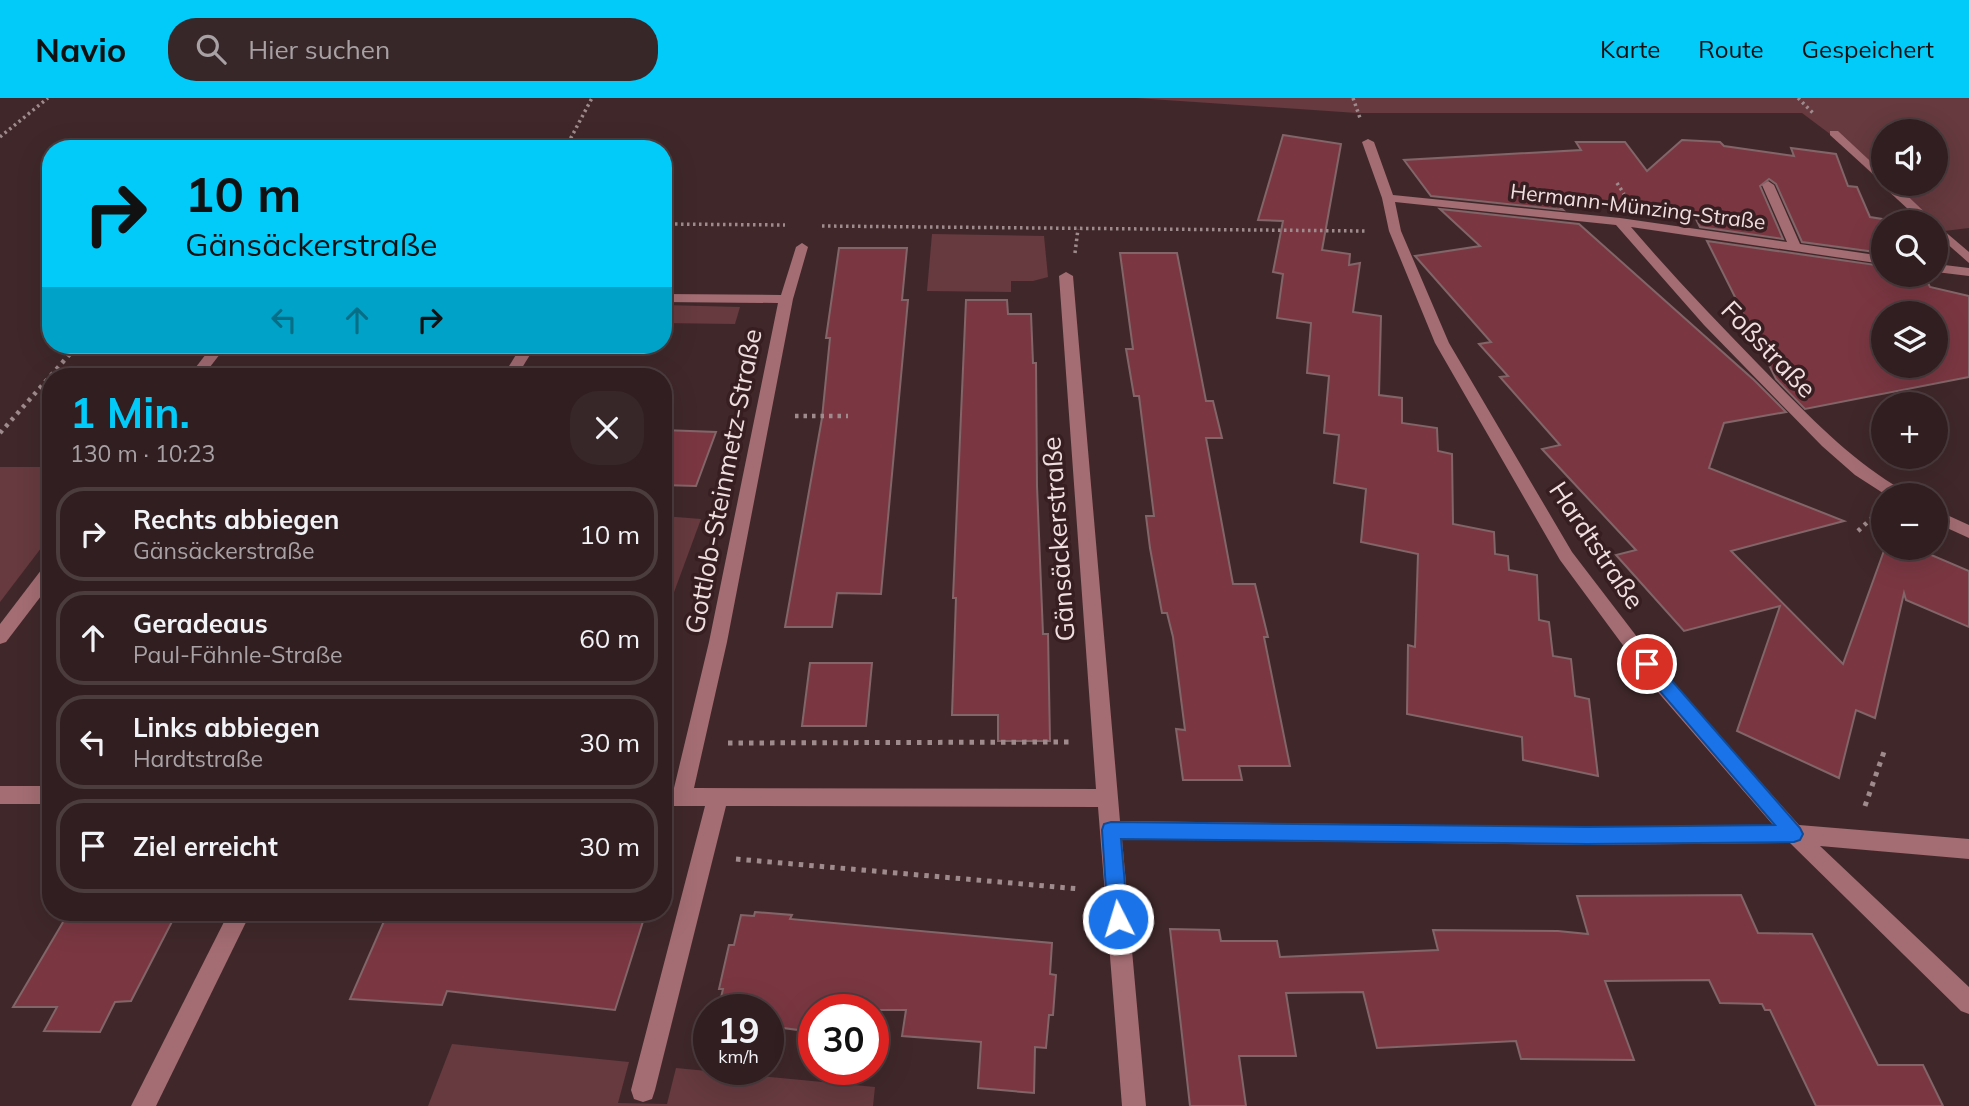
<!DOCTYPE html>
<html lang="de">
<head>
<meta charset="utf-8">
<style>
  :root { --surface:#301e20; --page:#382729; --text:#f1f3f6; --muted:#a8a2a5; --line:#4b3c3e; --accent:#02cbf9 }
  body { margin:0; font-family:Mulish,sans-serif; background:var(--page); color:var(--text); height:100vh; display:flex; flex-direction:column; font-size:26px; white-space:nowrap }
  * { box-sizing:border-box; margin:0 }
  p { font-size:23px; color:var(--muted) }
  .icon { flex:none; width:38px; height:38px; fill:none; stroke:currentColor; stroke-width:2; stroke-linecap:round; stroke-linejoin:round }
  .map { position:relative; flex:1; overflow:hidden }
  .details { position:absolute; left:42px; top:270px; width:630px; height:553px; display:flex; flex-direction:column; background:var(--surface); border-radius:28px; box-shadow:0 7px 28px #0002,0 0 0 2px var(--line) }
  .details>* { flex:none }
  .guide { position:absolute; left:42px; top:42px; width:630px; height:214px; border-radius:28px; box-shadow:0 7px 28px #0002,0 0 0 2px var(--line); background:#02cbf9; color:#111; overflow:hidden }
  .controls { position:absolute; left:1871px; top:21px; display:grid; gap:14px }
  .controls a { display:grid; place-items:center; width:77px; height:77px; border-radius:50%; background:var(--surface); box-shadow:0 7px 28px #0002,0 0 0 2px var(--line); font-size:35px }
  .speed { position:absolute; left:693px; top:896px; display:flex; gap:14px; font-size:35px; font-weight:700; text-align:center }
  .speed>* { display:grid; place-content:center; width:91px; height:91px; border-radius:50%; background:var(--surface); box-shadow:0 7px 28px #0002,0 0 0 2px var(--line); line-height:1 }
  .speed small { font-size:18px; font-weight:400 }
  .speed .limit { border:10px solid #d22; background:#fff; color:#111 }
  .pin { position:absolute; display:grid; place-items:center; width:60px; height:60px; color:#fff; margin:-30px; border:4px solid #fff; border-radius:50%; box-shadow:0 2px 7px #0007 }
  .me { position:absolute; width:77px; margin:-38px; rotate:355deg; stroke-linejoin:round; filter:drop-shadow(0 0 5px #0008) }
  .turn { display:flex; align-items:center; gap:24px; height:147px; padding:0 28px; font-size:32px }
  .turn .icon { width:91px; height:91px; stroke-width:2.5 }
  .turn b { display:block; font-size:49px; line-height:60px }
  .lanes { display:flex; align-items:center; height:66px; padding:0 28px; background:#0003; justify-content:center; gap:35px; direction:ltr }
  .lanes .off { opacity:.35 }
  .round { display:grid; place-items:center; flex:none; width:74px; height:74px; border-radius:28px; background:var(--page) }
  .headline { display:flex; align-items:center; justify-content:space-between; height:119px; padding:0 28px }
  h1 { font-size:42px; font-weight:700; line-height:52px; color:var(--accent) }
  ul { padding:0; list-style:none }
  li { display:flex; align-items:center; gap:21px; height:94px; margin:0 14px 10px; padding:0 14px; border:4px solid var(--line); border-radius:28px }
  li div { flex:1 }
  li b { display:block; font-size:26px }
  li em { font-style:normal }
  header { display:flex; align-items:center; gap:42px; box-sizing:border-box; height:98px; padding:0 35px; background:var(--accent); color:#111 }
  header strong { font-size:33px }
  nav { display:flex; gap:38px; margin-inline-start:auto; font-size:24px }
  .search { width:490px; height:63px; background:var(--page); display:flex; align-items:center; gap:18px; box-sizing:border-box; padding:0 24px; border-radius:28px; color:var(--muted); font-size:26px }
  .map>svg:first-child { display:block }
  .green { fill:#663a3f; fill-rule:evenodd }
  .building { fill:#7a3742; stroke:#826568; stroke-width:2; fill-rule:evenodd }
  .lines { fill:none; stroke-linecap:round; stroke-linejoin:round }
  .path-far2 { stroke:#9f8b8d; stroke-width:3.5; stroke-dasharray:2.5 3.5; stroke-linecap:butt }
  .path-far1 { stroke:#9f8b8d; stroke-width:4.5; stroke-dasharray:3.5 5; stroke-linecap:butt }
  .path { stroke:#9f8b8d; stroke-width:5; stroke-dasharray:4.5 6; stroke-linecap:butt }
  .minor { fill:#a36d73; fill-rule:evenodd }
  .route { fill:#1a73e8; stroke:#114b97; stroke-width:2 }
  .labels { text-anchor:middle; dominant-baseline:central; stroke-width:7; stroke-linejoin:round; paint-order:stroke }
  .far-street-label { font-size:21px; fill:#f0dfe0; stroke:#361e21 }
  .street-label { font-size:26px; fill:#f0dfe0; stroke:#361e21 }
</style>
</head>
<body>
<header>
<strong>Navio</strong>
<div class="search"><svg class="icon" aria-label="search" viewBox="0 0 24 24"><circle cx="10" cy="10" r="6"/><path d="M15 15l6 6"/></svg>Hier suchen</div>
<nav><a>Karte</a><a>Route</a><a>Gespeichert</a></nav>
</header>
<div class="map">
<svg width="1969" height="1008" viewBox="0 0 1969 1008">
  <rect width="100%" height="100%" fill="#40282a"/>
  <!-- green -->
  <g class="green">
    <path d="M1136,0H1969V130L1936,134V124H1923L1830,36L1802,15H1357ZM1883,33H1936V86H1883Z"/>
    <path d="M932,136L1044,138L1048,179L1033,183H1011V194L927,193Z"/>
    <path d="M663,207L740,209L735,226L663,225Z"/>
    <path d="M0,369H51V437L0,504Z"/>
    <path d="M663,418L701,421L663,524Z"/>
    <path d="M452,946L629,964L618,1005L667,1006L676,970L875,989L873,1008H428Z"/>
  </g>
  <!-- building -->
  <g class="building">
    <path d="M1283,37L1341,46L1322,152L1350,156L1349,167L1360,165L1353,214L1381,218L1379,297L1402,300V325L1437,330L1438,353L1452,356L1453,426L1494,434L1495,456L1508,458L1509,472L1537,477L1539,522L1549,524L1553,558L1571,561L1575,598L1589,601L1598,678L1523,662L1522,639L1407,616L1408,547L1415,549L1418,456L1361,444L1366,391L1334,385L1339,337L1324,335L1329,278L1307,275L1311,225L1277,220L1283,176L1273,174L1283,123L1258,122Z"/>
    <path d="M1682,42L1720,44L1724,48L1794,58L1791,50L1836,56L1848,88L1857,89L1870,119L1902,124H1883V155L1802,144L1776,86L1769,81L1760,88L1783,141L1700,129L1693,115L1546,97L1563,112L1431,98L1404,62L1581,52L1576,44H1625L1647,73Z"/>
    <path d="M1440,111L1579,126L1754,282L1786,314L1724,325L1709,370L1844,423L1731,453L1843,566L1885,450H1915L1969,473V529L1906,502L1904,495L1875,620L1856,612L1839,680L1737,633L1780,508L1684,533L1616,457L1636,452L1542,351L1560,347L1500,279L1508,278L1479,246L1491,244L1415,158L1480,148Z"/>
    <path d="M1707,143L1883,168V177H1924L1930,189L1969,198V279L1805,311L1776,281ZM1883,215H1936V268H1883Z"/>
    <path d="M839,150H907L902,202H908L881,496L837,495L832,529H785L822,320L830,240H826Z"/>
    <path d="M1120,155H1177L1206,303H1213L1222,340H1206L1233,486H1255L1268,539H1264L1290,668H1239L1242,682H1183L1176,631L1185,632L1173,539L1167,515H1162L1150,450L1146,418H1154L1139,298H1134L1126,251H1133Z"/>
    <path d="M966,202H1007L1008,216H1031L1033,265H1036L1037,388L1043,536H1048L1050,643H998V617H952L956,500H953Z"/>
    <path d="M663,332L716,334L696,388L663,387Z"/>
    <path d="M810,565H872L866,628H802Z"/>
    <path d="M1741,797L1758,835L1812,836L1878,967H1923L1943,1008H1816L1770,912H1765L1762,906L1720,905L1709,882L1605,883L1634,962L1521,961L1516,943L1377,950L1363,894L1286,895L1296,958H1239L1246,1008H1190L1170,831L1219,832L1221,843H1277L1280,859L1438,852L1433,832L1558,833L1588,836L1577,798Z"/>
    <path d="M69,814H177L131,903L115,904L100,934L44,933L57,909H13Z"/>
    <path d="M388,814H646L615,912L447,893L442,907L350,901Z"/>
    <path d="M755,814L792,817L790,821L1052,845L1050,876L1056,877L1053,917H1049L1046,950L1035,949L1034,995L978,990L981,944L902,938L906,912H814V934L768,928V912H718L723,891H719L729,847H734L741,817L754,818Z"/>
  </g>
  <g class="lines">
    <!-- path-far2 -->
    <g class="path-far2">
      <path d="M1353,0L1360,20"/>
      <path d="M1798,0L1813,15"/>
      <path d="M0,39L48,0"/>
      <path d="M565,51L592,0"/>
      <path d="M1617,85L1624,96"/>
      <path d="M663,126L785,127"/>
      <path d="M822,128L1366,133"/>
      <path d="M1075,155L1078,131"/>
      <path d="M75,250L78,247"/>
    </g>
    <!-- path-far1 -->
    <g class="path-far1">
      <path d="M795,318H848"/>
      <path d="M0,335L77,248"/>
      <path d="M1858,433L1875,417"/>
    </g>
    <!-- path -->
    <g class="path">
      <path d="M728,645L1069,644"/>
      <path d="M1865,708L1885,651"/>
      <path d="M736,761L1080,791"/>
    </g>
    <!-- minor -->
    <g class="minor">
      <path d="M1830,33H1838L1883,75V85L1830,37Z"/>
      <path d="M1368,41L1374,44L1393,97L1620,120L1787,144L1762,87L1768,83L1774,87L1800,146L1883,158V166L1631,129C1672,177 1715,222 1759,267C1804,313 1847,360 1904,393L1906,397H1886L1855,377L1822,348L1704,227L1616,127L1395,104L1401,133L1449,245L1572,454L1670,582L1799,727L1969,741V761L1820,748L1969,889V916L1961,913L1790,745L1587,747L1122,741L1146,1008H1122L1098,709L726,708L655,992L652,1001L643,1004L634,1001L631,992L705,708H663V690H674L709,544L778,205L663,204V196L781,197L796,149L802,145L808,149L793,201L727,544L694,690L1096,691L1059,178L1066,174L1073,178L1120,723L1587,729L1773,727L1656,592L1560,462L1435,245L1389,133L1382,100L1362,44Z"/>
      <path d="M1883,85L1895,86L1935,124H1922L1884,89Z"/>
      <path d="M1936,126L1969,154V165L1936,136Z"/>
      <path d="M1936,166L1969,170V178L1936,174Z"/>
      <path d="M213,247H227L203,278H189Z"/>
      <path d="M522,247H536L517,278H503Z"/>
      <path d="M1936,412L1969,427V440L1936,425Z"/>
      <path d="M51,466V485L6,544L0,546V526L45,467Z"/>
      <rect x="0" y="688" width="51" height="18"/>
      <path d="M229,814H251L156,1008H131Z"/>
    </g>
  </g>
  <!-- route -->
  <path class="route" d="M1647,559L1653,561L1800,730L1803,736L1800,742L1794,744L1587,746L1121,741L1128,821L1125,828L1118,831L1111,828L1108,821L1102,732L1104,726L1111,724L1587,729L1775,727L1641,571L1638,566L1641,561Z"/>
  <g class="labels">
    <!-- far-street labels -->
    <g class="far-street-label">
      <text transform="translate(1638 108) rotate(7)">Hermann-Münzing-Straße</text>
    </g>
    <!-- street labels -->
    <g class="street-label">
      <text transform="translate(1769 251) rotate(46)">Foßstraße</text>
      <text transform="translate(723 383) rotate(-79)">Gottlob-Steinmetz-Straße</text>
      <text transform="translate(1058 441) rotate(-94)">Gänsäckerstraße</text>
      <text transform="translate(1597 447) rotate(56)">Hardtstraße</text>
    </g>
  </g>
</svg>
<div class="controls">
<a><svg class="icon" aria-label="sound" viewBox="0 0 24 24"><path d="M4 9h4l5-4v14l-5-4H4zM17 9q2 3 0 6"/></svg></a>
<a><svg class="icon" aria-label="search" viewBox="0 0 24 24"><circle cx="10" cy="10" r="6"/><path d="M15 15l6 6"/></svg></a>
<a><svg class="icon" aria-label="layers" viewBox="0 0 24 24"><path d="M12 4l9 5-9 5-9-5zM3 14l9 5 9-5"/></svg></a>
<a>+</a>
<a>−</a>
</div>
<div class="speed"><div>19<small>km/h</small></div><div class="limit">30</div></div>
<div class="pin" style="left:1647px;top:566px;background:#d93025"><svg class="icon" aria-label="arrive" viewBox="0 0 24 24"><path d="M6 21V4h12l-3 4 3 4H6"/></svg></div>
<svg class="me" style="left:1118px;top:821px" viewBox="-20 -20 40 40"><circle r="17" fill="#1a73e8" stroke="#fff" stroke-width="3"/><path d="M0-11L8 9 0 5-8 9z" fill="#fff"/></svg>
<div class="guide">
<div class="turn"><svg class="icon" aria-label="right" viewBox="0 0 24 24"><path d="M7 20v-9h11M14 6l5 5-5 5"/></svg><div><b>10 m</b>Gänsäckerstraße</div></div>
<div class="lanes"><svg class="icon off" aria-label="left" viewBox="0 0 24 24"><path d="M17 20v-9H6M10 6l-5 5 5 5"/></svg><svg class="icon off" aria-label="ahead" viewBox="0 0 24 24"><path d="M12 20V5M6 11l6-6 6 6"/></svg><svg class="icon" aria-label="right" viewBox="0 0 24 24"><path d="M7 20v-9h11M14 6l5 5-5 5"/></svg></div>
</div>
<section class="details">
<div class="headline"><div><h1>1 Min.</h1><p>130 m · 10:23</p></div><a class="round"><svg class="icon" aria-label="close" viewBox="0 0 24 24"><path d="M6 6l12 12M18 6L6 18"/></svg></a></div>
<ul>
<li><svg class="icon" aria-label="right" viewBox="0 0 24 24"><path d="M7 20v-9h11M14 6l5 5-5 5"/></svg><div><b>Rechts abbiegen</b><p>Gänsäckerstraße</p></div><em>10 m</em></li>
<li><svg class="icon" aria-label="ahead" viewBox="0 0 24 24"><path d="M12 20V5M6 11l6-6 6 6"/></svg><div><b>Geradeaus</b><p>Paul-Fähnle-Straße</p></div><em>60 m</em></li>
<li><svg class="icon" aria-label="left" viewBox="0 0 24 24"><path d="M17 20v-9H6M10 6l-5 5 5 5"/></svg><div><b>Links abbiegen</b><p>Hardtstraße</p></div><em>30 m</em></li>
<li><svg class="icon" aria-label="arrive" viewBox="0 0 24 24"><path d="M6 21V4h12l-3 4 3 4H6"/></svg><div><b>Ziel erreicht</b></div><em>30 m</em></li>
</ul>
</section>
</div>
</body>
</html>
